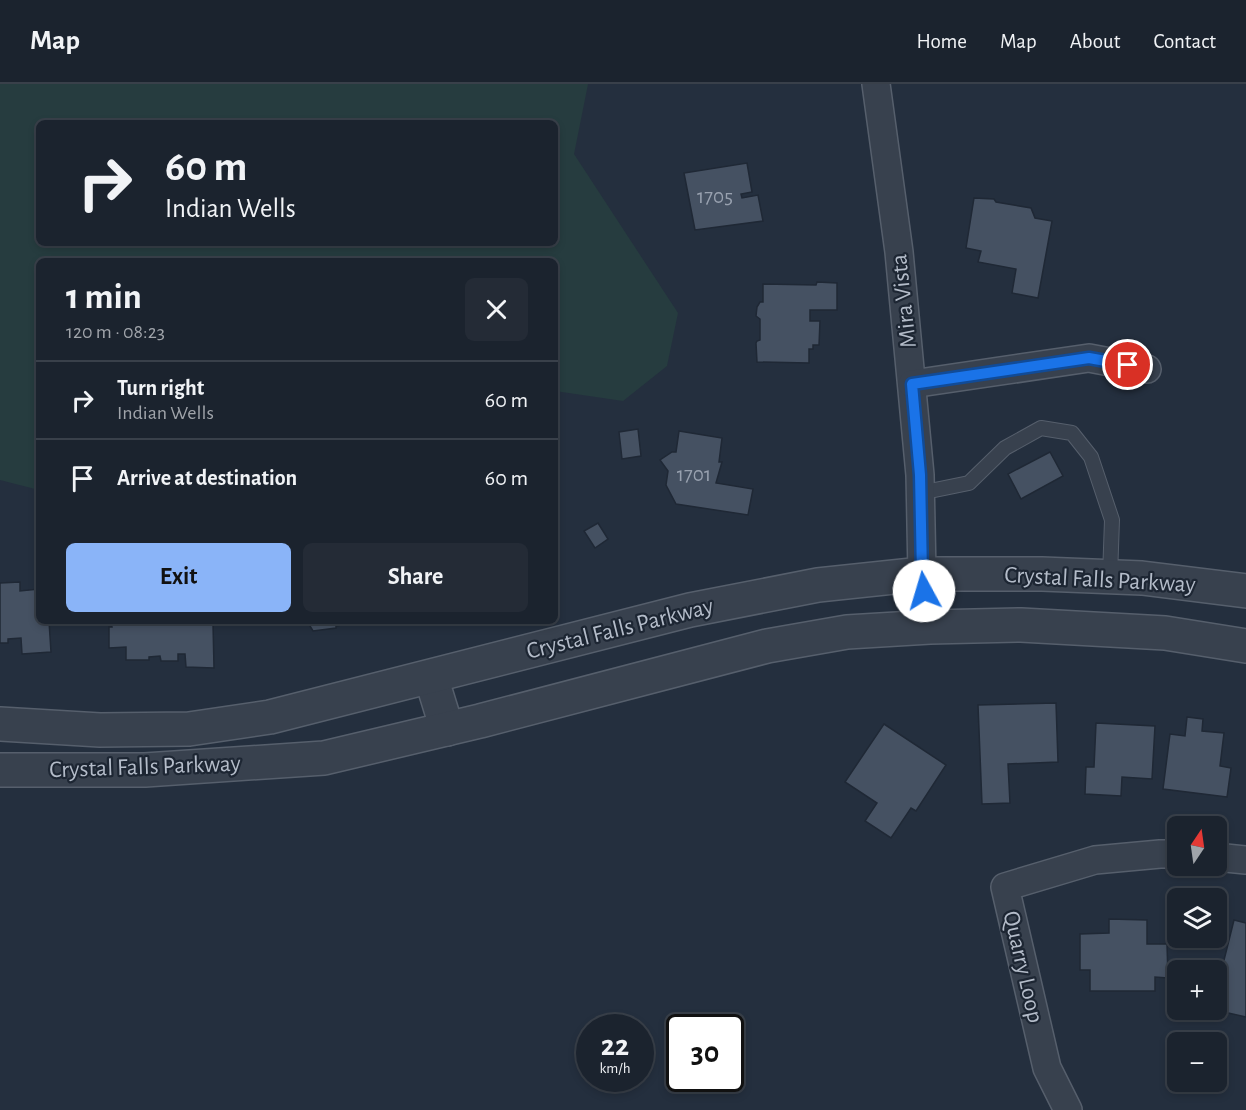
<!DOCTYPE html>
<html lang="en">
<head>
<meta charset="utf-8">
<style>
  :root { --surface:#1b232e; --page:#242b36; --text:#f1f3f6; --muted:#a0a4aa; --line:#39404a; --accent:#8ab4f8 }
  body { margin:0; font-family:"Alegreya Sans",sans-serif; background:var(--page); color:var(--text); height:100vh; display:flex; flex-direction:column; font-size:22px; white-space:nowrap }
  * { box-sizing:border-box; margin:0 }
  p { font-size:20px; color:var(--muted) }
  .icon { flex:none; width:33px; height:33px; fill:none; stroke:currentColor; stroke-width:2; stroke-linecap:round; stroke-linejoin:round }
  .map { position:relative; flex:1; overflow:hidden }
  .details { position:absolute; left:36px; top:174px; width:522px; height:366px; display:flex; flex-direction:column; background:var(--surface); border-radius:9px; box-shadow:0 3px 9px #0003,0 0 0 2px var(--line) }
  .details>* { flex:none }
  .guide { position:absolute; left:36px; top:36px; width:522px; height:126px; border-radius:9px; box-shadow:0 3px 9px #0003,0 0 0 2px var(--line); background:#1b232e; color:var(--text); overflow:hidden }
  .needle { width:39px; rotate:13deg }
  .tools { position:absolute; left:1167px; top:732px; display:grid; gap:12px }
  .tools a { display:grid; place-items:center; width:60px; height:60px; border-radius:9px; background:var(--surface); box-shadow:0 3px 9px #0003,0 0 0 2px var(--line); font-size:30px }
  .speed { position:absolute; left:576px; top:930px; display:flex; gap:12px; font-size:30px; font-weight:700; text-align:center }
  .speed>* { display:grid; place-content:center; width:78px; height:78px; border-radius:50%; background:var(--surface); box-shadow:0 3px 9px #0003,0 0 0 2px var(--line); line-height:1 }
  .speed small { font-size:15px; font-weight:400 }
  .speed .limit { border:3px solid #111; border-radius:9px; background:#fff; color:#111 }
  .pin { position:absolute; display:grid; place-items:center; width:51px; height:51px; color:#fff; margin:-26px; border:3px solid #fff; border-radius:50%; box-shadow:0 2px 6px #0007 }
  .me { position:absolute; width:66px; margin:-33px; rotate:354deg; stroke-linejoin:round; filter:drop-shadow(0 0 4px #0008) }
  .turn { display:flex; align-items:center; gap:21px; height:126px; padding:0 30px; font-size:27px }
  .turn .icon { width:78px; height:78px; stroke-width:2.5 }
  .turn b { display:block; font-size:42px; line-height:51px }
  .round { display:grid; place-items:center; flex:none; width:63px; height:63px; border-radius:9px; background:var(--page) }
  .head { display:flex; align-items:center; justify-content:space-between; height:102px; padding:0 30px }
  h1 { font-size:36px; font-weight:700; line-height:45px }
  .action { display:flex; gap:12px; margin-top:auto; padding:12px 30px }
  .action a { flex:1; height:69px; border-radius:9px; background:var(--accent); color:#111; font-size:24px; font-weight:700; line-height:69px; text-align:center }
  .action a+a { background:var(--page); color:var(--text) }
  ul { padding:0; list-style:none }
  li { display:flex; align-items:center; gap:18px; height:78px; padding:0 30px; border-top:2px solid var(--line) }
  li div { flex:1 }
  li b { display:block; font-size:22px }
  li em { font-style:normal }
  header { display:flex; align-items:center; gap:36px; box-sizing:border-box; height:84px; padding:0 30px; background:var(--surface); border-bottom:2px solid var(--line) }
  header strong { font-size:28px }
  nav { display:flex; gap:33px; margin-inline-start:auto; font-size:21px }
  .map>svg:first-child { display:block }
  .green { fill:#263c3f; fill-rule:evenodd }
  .building { fill:#455162; stroke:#1f2835; stroke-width:1.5 }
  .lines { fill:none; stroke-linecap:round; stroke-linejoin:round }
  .service-casing { stroke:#565f6c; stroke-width:16 }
  .minor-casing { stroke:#565f6c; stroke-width:30 }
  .tertiary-casing { stroke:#565f6c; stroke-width:36 }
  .service { stroke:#38414e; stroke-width:14 }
  .minor { stroke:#38414e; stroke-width:27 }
  .tertiary { stroke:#38414e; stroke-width:33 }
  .route-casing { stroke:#114b97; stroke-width:15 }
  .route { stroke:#1a73e8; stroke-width:10 }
  .labels { text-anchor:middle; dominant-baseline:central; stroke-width:4.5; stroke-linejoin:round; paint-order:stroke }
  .number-label { font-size:21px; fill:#98a1af }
  .street-label { font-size:24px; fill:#b4bcc9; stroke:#1d2633 }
</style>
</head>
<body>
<header>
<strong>Map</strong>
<nav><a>Home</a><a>Map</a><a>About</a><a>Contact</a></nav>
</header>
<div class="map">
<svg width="1246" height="1026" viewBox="0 0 1246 1026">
  <rect width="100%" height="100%" fill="#242f3e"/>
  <!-- green -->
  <path class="green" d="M0,0H588L574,70L678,229L667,282L623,317L555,307V177H39V406L0,396ZM39,39H555V159H39Z"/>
  <!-- building -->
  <g class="building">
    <path d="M747,79L752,108L741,110L742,114L758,111L763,137L695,146L684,89Z"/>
    <path d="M974,114L994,115L996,118L1031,124L1035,134L1052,137L1038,214L1012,209L1016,185L978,178L981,167L966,164Z"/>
    <path d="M817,198L837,199V226H810V237H820L819,261H813V265H809V279L757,278L756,259L757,257L760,256V235L756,232L757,223L760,218H763V200L816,201Z"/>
    <path d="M638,345L641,372L622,375L619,348Z"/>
    <path d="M679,347L722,354L719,378H722L716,399L753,405L748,431L676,420L666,401L668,387L660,376L672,368H676Z"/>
    <path d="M1050,368L1063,392L1021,415L1008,390Z"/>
    <path d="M598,439L608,455L595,464L584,447Z"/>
    <path d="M20,498V507L39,505V537H49L51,568L22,570L21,554L8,555V559H0V499Z"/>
    <path d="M111,537H204V541L213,540L214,584L186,583L185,570H178V577H161L160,572L149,573V576H126V563L109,564V543H112Z"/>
    <path d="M307,537H358V538L336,542V544L313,547Z"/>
    <path d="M1056,619L1058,678L1008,680L1010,719L982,720L978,621Z"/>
    <path d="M1187,633L1203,635L1202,647L1224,649L1220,682L1231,684L1227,713L1163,705L1170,650L1185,652Z"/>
    <path d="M1096,639L1155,642L1152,695L1122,693L1121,712L1085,710L1086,683H1094Z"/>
    <path d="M884,640L946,681L916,727L911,724L891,754L865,737L877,719L845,698Z"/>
    <path d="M1109,835L1147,836V860H1167L1168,894L1155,893V907H1090V886H1080V850L1109,849Z"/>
    <path d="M1234,836L1246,839V933L1215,926L1216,908Z"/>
  </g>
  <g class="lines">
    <defs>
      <path id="service" d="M920,409L969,399L1005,364L1041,344L1072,349L1091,373L1112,436L1110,492"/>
      <g id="minor">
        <path d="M876,0L899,168L920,391L922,490L930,543"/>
        <path d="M912,300L1089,274L1147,285"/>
        <path d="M1216,773L1246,776"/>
        <path d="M1068,1026L1047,984L1005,803L1095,776L1160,770H1178"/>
      </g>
      <g id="tertiary">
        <path d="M431,593L447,645"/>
        <path d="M0,640L100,646L189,645L270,633L690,526L818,501L922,490H1042L1142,494L1246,507"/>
        <path d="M0,686H145L324,674L480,637L767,562L847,548L930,543L1021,541L1165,549L1246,562"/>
      </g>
    </defs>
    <!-- service casing -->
    <use href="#service" class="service-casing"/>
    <!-- minor casing -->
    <use href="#minor" class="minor-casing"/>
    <!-- tertiary casing -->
    <use href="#tertiary" class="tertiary-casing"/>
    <!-- service -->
    <use href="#service" class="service"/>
    <!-- minor -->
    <use href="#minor" class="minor"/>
    <!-- tertiary -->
    <use href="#tertiary" class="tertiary"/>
  </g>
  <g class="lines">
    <defs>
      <path id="route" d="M924,507L922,490L920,391L912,300L1089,274L1128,281"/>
    </defs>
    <!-- route casing -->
    <use href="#route" class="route-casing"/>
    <!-- route -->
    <use href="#route" class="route"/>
  </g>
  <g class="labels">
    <!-- number labels -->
    <g class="number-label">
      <text x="715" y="112">1705</text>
      <text x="694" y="390">1701</text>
    </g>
    <!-- street labels -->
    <g class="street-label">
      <text transform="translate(904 217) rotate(-96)">Mira Vista</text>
      <text transform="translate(1100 496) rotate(3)">Crystal Falls Parkway</text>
      <text transform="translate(620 545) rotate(-14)">Crystal Falls Parkway</text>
      <text transform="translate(145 683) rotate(-2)">Crystal Falls Parkway</text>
      <text transform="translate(1023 883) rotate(77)">Quarry Loop</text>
    </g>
  </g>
</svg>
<div class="tools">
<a><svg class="needle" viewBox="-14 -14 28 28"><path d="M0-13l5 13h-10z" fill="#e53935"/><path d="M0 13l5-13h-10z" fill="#a0a4aa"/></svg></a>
<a><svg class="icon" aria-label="layers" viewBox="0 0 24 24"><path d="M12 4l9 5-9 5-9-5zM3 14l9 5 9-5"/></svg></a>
<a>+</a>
<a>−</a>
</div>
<div class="speed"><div>22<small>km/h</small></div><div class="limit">30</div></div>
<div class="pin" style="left:1128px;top:281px;background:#d93025"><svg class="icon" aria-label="arrive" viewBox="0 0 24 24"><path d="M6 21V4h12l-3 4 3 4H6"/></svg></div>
<svg class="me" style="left:924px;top:507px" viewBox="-20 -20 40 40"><circle r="19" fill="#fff"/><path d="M0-13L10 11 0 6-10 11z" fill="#1a73e8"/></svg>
<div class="guide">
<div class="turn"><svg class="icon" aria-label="right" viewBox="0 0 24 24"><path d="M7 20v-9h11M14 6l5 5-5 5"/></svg><div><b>60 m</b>Indian Wells</div></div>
</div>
<section class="details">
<div class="head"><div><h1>1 min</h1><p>120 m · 08:23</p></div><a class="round"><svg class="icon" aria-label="close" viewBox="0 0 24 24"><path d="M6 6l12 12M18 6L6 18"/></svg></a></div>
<ul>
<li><svg class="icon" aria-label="right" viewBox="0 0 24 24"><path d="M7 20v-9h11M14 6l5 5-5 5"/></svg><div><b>Turn right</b><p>Indian Wells</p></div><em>60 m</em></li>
<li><svg class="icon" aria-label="arrive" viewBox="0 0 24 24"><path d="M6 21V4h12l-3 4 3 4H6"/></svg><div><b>Arrive at destination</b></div><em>60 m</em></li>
</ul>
<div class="action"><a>Exit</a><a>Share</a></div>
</section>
</div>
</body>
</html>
